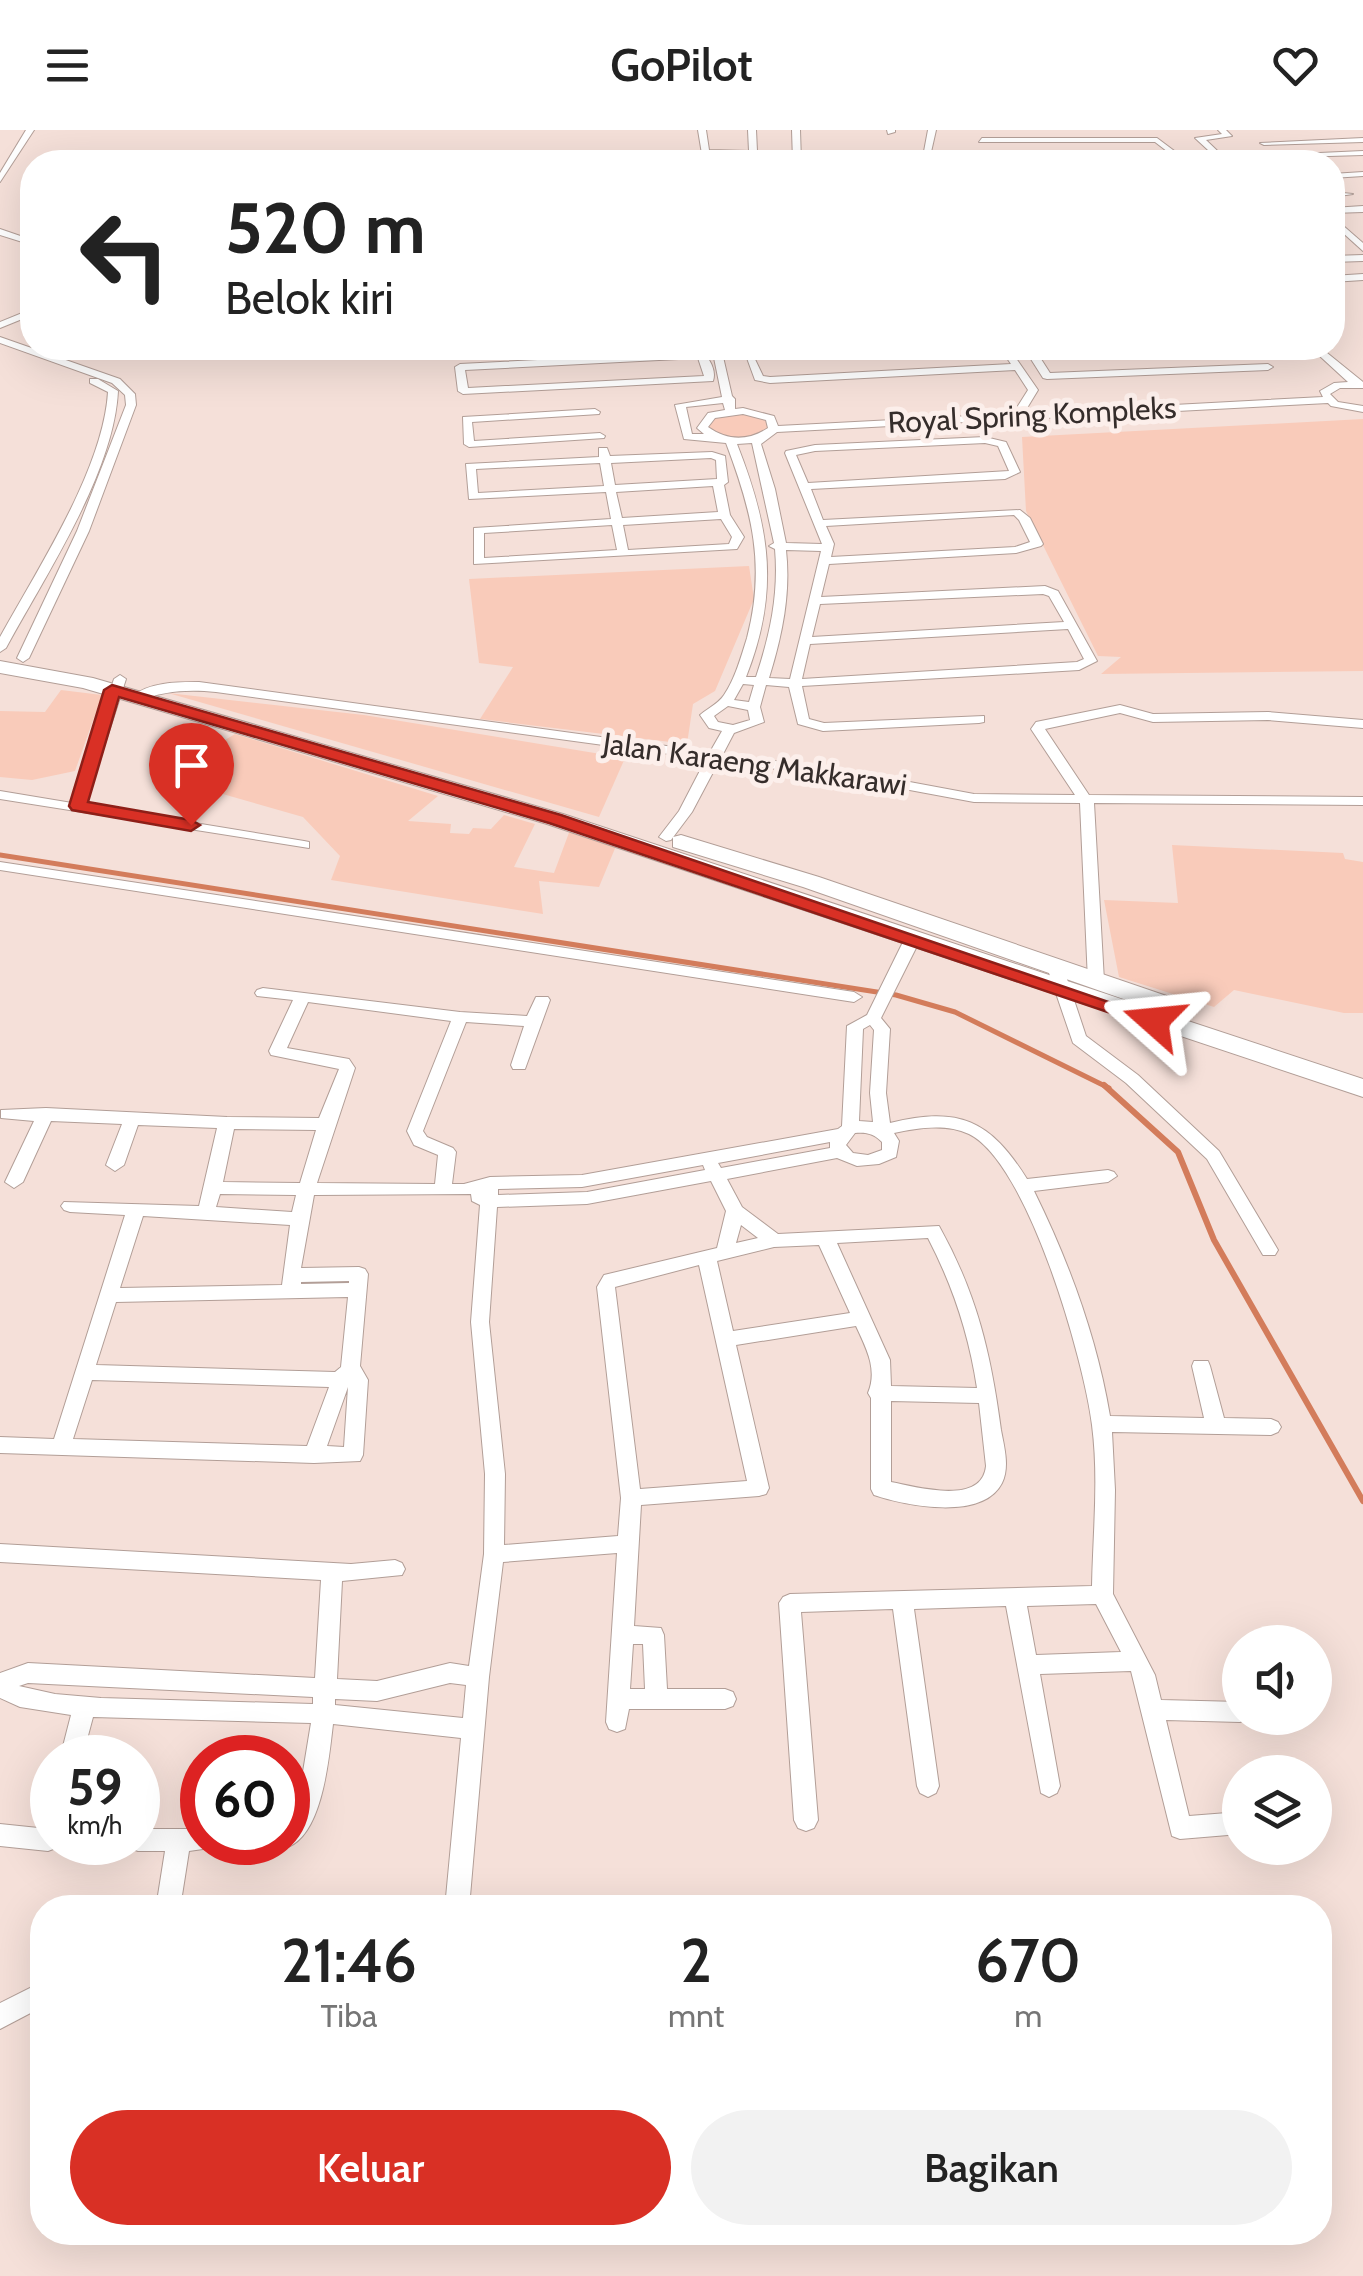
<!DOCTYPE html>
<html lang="id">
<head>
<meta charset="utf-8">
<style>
  :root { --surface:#fff; --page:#f2f2f2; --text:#222; --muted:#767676; --accent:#d93025 }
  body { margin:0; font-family:Cabin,sans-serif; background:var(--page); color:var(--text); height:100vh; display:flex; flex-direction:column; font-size:38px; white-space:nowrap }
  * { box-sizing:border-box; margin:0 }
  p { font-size:32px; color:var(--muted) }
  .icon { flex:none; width:55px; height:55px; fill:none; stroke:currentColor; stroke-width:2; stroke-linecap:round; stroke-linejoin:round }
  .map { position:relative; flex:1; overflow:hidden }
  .panel { position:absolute; left:30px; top:1765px; width:1302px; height:350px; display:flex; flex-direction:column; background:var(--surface); border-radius:40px; box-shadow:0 10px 40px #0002 }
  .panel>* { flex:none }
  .guide { position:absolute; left:20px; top:20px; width:1325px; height:210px; border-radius:40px; box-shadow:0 10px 40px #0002; background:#fff; color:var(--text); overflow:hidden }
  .controls { position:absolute; left:1222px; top:1495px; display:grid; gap:20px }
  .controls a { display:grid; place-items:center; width:110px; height:110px; border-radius:50%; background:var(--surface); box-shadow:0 10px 40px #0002; font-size:50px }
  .speed { position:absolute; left:30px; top:1605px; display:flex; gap:20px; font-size:50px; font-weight:700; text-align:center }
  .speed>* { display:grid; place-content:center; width:130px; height:130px; border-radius:50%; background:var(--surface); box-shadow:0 10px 40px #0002; line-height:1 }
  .speed small { font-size:25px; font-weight:400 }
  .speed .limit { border:15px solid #d22; background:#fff; color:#111 }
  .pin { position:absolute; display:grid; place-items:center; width:85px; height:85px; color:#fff; margin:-102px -42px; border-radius:50% 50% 50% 0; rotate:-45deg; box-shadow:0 0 10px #0007 }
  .pin .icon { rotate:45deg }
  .me { position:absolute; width:110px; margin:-55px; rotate:288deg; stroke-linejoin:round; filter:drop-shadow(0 0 8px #0008) }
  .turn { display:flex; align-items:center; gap:35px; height:210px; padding:0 40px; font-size:45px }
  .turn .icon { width:130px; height:130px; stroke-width:2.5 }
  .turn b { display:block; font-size:70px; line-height:85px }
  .eta { display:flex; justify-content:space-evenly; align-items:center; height:170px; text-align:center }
  .eta b { font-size:60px; font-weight:600; line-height:70px }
  .cta { display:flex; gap:20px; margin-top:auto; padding:20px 40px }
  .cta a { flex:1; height:115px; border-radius:60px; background:var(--accent); color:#fff; font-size:40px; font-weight:600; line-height:115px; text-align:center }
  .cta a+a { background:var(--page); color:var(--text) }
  header { display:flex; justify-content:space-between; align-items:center; height:130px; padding:0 40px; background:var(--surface); font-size:45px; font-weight:600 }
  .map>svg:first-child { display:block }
  .green { fill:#f9cbba }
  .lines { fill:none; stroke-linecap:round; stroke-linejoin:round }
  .stream-far1 { stroke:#d37c5b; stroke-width:5 }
  .stream { stroke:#d37c5b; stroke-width:6 }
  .minor-casing { stroke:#b29e97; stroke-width:2 }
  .primary-casing { stroke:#b29e97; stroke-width:2 }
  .minor { fill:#fff; fill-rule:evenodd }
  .primary { fill:#fff; fill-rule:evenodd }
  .route { fill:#d93025; stroke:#8d1f18; stroke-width:2.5 }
  .labels { text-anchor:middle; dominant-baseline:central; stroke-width:10; stroke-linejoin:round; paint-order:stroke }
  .far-street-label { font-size:30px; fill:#352d2b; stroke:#fcefeb }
</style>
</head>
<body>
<header><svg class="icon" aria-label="menu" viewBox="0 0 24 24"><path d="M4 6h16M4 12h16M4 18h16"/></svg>GoPilot<svg class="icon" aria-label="heart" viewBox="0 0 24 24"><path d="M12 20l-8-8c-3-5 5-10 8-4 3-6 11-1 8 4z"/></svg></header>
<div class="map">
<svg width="1363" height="2146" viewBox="0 0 1363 2146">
  <rect width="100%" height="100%" fill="#f5e0d9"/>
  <!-- green -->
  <g class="green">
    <path d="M728,282L762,286L771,293L769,301C745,314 726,308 704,295L710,287Z"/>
    <path d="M1363,289V541L1101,544L1121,527L1098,526L1026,381L1022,307Z"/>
    <path d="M749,436L754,469L715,561L693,574L687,614L480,589L513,537L479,533L469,449Z"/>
    <path d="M61,560L102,565L75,641L32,650L0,647V581L45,582Z"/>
    <path d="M168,563L364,585L625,628L599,687Z"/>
    <path d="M235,604L438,666L408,691L451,694L450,703L469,704L473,698L491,699L504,685L535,694L514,737L554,743L570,700L616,716L599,757L539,751L543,784L331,750L340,726L303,687L163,647Z"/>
    <path d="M1172,715L1343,723L1345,729L1363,732V883H1344L1234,860L1214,877L1119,847L1104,770L1178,773Z"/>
  </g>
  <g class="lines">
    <!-- stream-far1 -->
    <path class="stream-far1" d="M0,725L896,865L955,882L1109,958"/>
    <!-- stream -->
    <path class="stream" d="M1104,955L1178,1022L1214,1110L1363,1371"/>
    <defs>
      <g id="minor">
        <path d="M26,0H34L0,52V43Z"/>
        <path d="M698,0H706L709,20L749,21L748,0H756L757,21L786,23L782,25L702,24Z"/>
        <path d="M792,0H800L801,32H793Z"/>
        <path d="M887,0H895V2L888,4Z"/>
        <path d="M928,0H936L929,31L922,32Z"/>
        <path d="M1218,0H1226L1232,6L1206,10L1229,32H1221L1195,8L1222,4Z"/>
        <path d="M982,8H1157L1189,32H1181L1155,12H979Z"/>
        <path d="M1363,8V12L1264,15L1260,13Z"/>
        <path d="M1363,21V25L1258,28L1254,26Z"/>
        <path d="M1156,29L1159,32H1076L1080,30Z"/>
        <path d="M1363,42V46L1332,48V44Z"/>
        <path d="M1332,62L1353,64L1332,67Z"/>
        <path d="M1363,76V82L1332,83V78Z"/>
        <path d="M1332,86L1363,113V121L1332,93Z"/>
        <path d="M0,99L32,110V115L0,105Z"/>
        <path d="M1363,125V131L1332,132V126Z"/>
        <path d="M1363,144V150L1332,152V146Z"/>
        <path d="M32,179V185L0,198V192Z"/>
        <path d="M0,207L120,249L135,264L136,275L89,401L29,528L23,532L17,528L77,401L126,275L125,265L112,253L0,213Z"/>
        <path d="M693,218H701C708,228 717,239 713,251L463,264L458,261L455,237L460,234L695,222ZM698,228L704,246L468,258L465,240Z"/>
        <path d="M712,218H721L732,266L735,269V279L743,278L774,286L778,296L1008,284L1016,279L1028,260L1015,240L770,253L755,250L744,220L763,218L752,223L763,246L770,247L1011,234L1000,218H1009L1038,260L1024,283L1323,267L1320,261L1334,253L1348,252L1311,218H1321L1363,252V258H1340L1330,264L1338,272L1363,276V282L1331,276L1328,273L777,302L761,314L775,359L786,413L822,414L785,323L786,321L815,315L985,307L1006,312L1020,342L1005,349L811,359L823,390L1020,380L1030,388L1043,414L1041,416L1016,423L829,434L821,467L1045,456L1058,461L1097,531L1079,540L802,556L809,589L824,593L984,586V592L979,593L823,601L798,594L789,557L766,555L760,577L764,592L734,603L723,624L856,642L974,664L1075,665L1031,599L1036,592L1120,575L1153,584L1268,582L1363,590V598L1268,590L1153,592L1120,583L1045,599L1089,665L1363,667V675L1094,673L1104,851L1096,856L1088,851L1080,673L974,672L856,650L719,631L692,682L671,710L666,711L659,707L679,681L706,629L216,562C187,559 165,561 137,571L131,567C150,552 175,552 199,552L710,622L722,601L709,598L700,585C708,578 718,574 724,565C735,549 741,527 747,508C766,435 752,382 726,313L684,309L675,275L722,267ZM723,273L725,280L708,283L697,298L704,304H692L686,277ZM743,284L766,290L768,298C748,311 728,311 708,297L715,288ZM752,313L774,413L769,416L775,419C779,464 770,505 756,547H746C780,461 770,398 737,314ZM985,313L998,316L1009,341L808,353L796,325L815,321ZM1014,385L1019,390L1030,412L1015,417L831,427L834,414L826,396ZM786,420L821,421L790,549L769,548C782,506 791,464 786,420ZM1043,464L1049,466L1064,492L812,507L820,474ZM1068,499L1084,529L1077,532L802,549L810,514ZM743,554L754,555L749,572L734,570ZM728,576L748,580L750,590L733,595L718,592L714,586Z"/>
        <path d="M1173,218H1237L1232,221L1041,229L1050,243L1268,234L1273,237L1268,240L1047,249L1043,248L1029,226L1034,223Z"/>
        <path d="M90,249H98L118,261C114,343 45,446 6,518L0,522V507C38,438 103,340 108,262L90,253Z"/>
        <path d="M595,279L600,282L599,284L472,292L474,311L600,303L605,306L604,308L469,317L464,314L463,287Z"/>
        <path d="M599,318H607L610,326L712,322L725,326L728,352L724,355L730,385L744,407L737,419L474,434V398L611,389L606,362L469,369L466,334L599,327ZM711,328L716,330L717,349L615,355L611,333ZM600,333L604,356L478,363L476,339ZM713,356L718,382L622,388L616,362ZM721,389L732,407L729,414L628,420L623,395ZM612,395L617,420L484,428V403Z"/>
        <path d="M120,545L126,549L85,675L304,711L309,712V718L0,669V661L72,673L114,549Z"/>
        <path d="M0,732L854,862L862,867L854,872L0,740Z"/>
        <path d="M912,805L920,810L881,888L890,899L886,963L890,993C959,976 990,990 1027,1049L1108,1040L1114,1042L1117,1046L1108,1052L1034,1061C1069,1132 1097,1208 1110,1286L1204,1288L1192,1236L1194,1231H1208L1210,1236L1224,1288L1271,1289L1278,1292L1281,1297L1278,1302L1271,1305L1112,1302L1115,1360L1113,1464L1155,1545L1161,1570L1240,1572V1588H1249L1240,1592L1166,1590L1189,1686L1240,1682V1704L1180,1709L1172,1706L1131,1541L1040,1544L1060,1656L1057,1663L1049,1667L1041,1663L1006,1476L914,1479L939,1656L936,1663L928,1667L920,1663L917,1656L893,1479L801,1482L818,1690L814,1698L806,1701L798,1698L794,1690L779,1473L783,1467L790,1464L1092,1456C1093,1403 1099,1348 1092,1295C1084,1230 1028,1033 969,1004C946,993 917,998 894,1003L899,1011L896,1027L879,1034L857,1036L837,1028L727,1049L742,1077L778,1104L939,1096C977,1164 991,1224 1001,1300C1004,1316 1010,1337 1002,1353C983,1391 906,1376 874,1365L871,1359V1268L868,1263C878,1239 866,1218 856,1196L736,1215L769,1358L766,1364L759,1366L641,1375L634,1496L661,1498L664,1505L667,1559H725L733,1562L736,1569L733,1576L725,1579H629L625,1599L617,1602L609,1599L606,1592L617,1423L503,1432L489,1547L469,1778H445L461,1608L333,1594C329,1627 323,1703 288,1717L279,1712H288V1688L300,1660L311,1593L93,1587L82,1628H60L71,1585L20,1577L0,1568V1543L28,1533L315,1548L321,1450L0,1432V1414L351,1434L395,1430L402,1433L405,1439L402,1445L342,1451L337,1549L377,1551L450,1533L469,1536L484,1424L485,1344L471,1192L480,1075L472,1071L471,1064L314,1065L301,1138L359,1137L365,1139L368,1144L360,1236L368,1250L363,1325L360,1331L314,1333L0,1323V1307L54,1309L125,1085L70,1082L64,1080L61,1076L64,1072L199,1076L217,998L138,995L124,1035L115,1041L106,1035L122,994L51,991L23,1052L14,1058L5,1052L34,991L1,988V980L46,978L227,987L319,988L339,939L271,925L269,921L293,870L257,866L255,863L257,860L263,858L460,882L527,886L536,867H548L550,870L525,939H513L511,935L524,896L466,892L423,1001L427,1007L453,1018L456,1022L452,1054H464L490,1047L582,1045L838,999L842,996L847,896L867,885L904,810ZM308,872L451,891L407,1001L414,1015L438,1025L435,1054L317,1053L355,938L349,929L287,918ZM870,895L874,900L870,963L873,992L859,991L863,899ZM234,999L316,1000L300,1053L223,1052ZM855,1003C867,1002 874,1004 882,1012V1020L868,1025L853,1023L846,1015ZM830,1012V1018L721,1038L718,1033ZM703,1035L705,1040L587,1062L498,1065V1059L582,1057ZM711,1051L726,1081L717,1118L604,1145L597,1157L621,1368L618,1406L504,1415L505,1344L489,1192L497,1077L587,1074ZM220,1064L296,1065L292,1082L216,1077ZM143,1086L290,1095L282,1155L120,1158ZM741,1095L758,1108L736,1113ZM928,1108C953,1156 969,1205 977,1258L891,1256L890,1230L837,1113ZM819,1115L850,1183L733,1201L717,1131L774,1117ZM699,1135L747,1351L640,1359L615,1157ZM349,1151V1153L301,1154V1152ZM348,1167L341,1237L335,1242L96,1235L116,1172ZM92,1250L329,1257L307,1316L73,1309ZM348,1257L344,1317L327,1316ZM891,1271L979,1273L986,1336C982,1376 917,1357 891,1352ZM1096,1474L1121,1522L1036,1525L1027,1476ZM633,1514H643L645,1559H630ZM28,1553L313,1567V1574L101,1568L55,1564L19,1556ZM450,1553L466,1555L463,1588L335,1575V1569L377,1571Z"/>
        <path d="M1055,832L1063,837L1086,906L1138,945L1219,1021L1278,1120L1275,1125H1263L1207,1029L1126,953L1073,913L1047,837Z"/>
        <path d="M0,1694L48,1699L52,1701V1712H59L56,1718L48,1721L0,1716Z"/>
        <path d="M138,1699H202V1712H213L210,1718L189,1721L180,1778H156L165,1721H138L130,1718L127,1712H138Z"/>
        <path d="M42,1852V1877L0,1899V1873Z"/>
      </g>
      <g id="primary">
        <path d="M0,531L93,548L563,684L1363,949V967L547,694L83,558L0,543Z"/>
        <path d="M681,705L819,747L1190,874L1193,880L1190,886H1172L803,757L673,717V707Z"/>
      </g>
    </defs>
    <!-- minor casing -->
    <use href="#minor" class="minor-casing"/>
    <!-- primary casing -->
    <use href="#primary" class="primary-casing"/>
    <!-- minor -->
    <use href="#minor" class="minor"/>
    <!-- primary -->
    <use href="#primary" class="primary"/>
  </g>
  <!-- route -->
  <path class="route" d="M112,555L561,685L1164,891L1161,895H1146L549,693L119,567L88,672L191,690L200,695L191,701L72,680L69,676L104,560Z"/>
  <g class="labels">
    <!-- far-street labels -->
    <g class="far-street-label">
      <text transform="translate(1032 285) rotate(-3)">Royal Spring Kompleks</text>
      <text transform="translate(755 634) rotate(8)">Jalan Karaeng Makkarawi</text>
    </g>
  </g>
</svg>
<div class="controls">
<a><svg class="icon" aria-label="sound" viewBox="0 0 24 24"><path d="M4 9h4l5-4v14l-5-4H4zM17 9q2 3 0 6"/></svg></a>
<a><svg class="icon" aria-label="layers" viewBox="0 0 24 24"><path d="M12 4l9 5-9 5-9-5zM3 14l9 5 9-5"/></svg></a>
</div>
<div class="speed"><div>59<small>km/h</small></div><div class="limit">60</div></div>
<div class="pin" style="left:191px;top:695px;background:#d93025"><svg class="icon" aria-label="arrive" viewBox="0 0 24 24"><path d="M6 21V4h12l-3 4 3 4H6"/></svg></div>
<svg class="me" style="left:1154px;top:891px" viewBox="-20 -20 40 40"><path d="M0-17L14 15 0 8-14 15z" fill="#d93025" stroke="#fff" stroke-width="4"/></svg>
<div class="guide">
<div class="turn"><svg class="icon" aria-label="left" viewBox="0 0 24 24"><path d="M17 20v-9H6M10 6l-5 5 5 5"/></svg><div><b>520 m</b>Belok kiri</div></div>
</div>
<section class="panel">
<div class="eta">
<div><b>21:46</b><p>Tiba</p></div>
<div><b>2</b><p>mnt</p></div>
<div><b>670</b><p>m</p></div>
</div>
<div class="cta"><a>Keluar</a><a>Bagikan</a></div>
</section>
</div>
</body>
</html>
